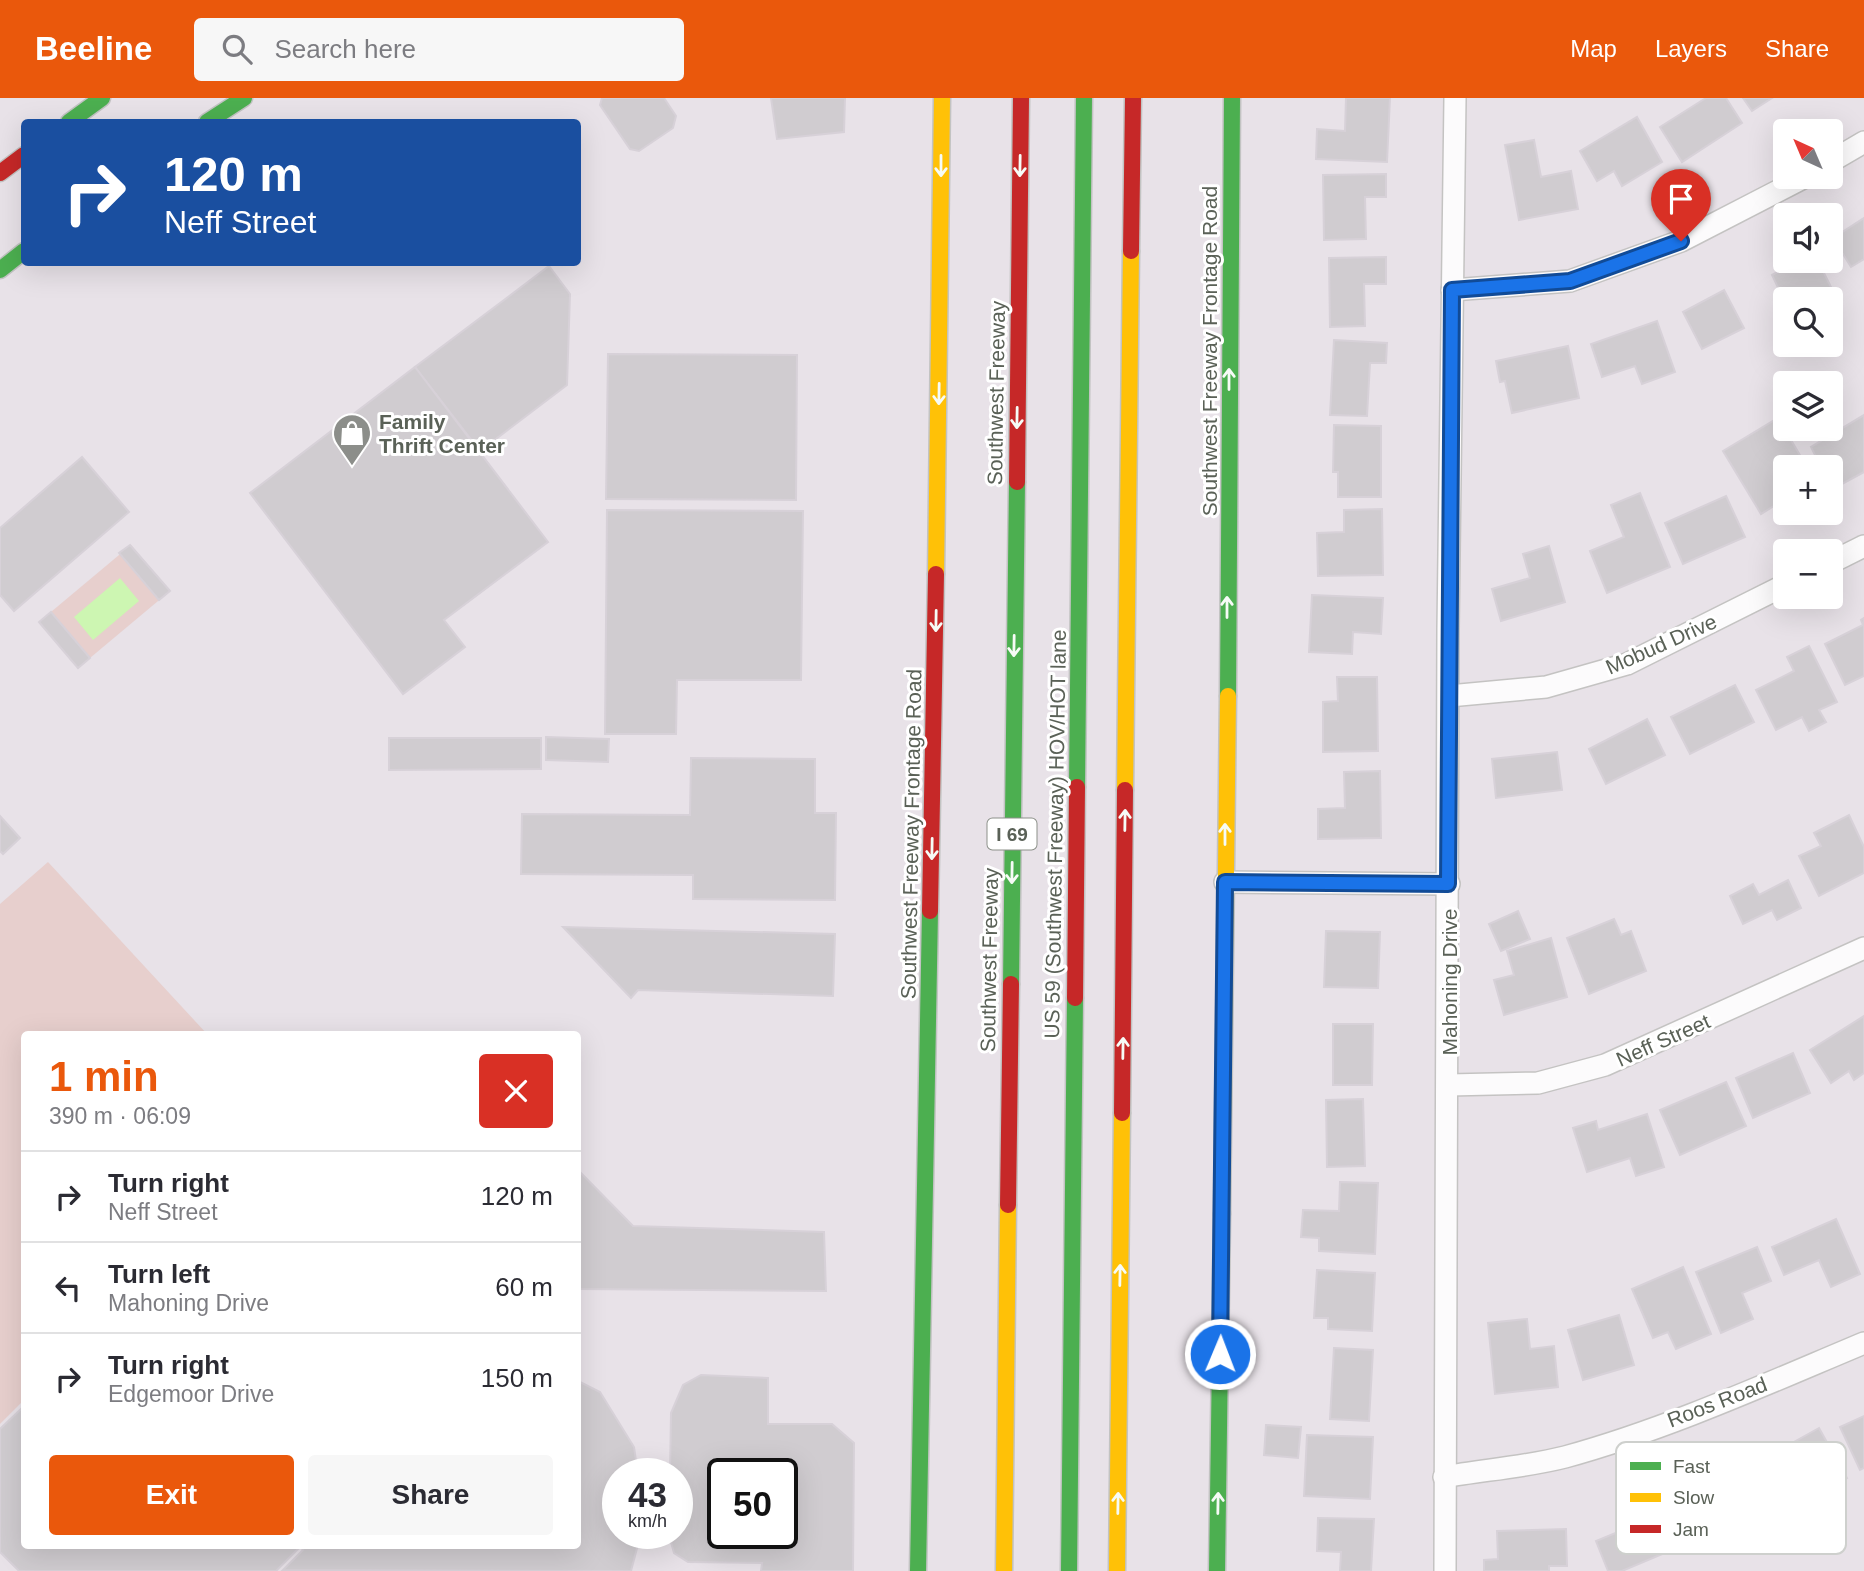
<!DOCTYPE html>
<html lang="en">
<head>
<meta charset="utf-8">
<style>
  :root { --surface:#fff; --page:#f7f7f7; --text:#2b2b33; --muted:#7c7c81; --line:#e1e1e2; --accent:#ea580c }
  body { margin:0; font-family:Arial,sans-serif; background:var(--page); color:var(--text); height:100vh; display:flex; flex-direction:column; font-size:26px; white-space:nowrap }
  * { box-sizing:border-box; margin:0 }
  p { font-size:23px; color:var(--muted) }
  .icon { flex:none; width:38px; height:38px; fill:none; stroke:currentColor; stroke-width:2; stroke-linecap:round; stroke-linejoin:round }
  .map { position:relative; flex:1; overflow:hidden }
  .side { position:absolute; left:21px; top:933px; width:560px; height:518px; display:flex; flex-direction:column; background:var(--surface); border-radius:7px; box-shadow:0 7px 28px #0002 }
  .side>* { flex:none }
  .guide { position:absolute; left:21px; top:21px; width:560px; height:147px; border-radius:7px; box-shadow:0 7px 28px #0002; background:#1a4fa0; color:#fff; overflow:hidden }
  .needle { width:46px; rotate:316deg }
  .tools { position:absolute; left:1773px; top:21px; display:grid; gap:14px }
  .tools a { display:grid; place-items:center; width:70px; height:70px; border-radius:7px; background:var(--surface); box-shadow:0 7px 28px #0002; font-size:35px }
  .speed { position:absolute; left:602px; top:1360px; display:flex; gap:14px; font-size:35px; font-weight:700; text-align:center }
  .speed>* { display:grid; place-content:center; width:91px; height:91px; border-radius:50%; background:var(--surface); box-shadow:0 7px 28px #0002; line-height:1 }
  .speed small { font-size:18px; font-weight:400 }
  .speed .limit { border:4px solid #111; border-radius:10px; background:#fff; color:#111 }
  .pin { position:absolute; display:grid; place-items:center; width:60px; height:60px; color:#fff; margin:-72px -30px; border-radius:50% 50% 50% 0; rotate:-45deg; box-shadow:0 0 7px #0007 }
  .pin .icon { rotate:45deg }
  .me { position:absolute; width:77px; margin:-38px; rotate:1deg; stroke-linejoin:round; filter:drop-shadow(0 0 5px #0008) }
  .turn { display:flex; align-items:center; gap:24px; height:147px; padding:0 28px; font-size:32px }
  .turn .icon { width:91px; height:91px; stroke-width:2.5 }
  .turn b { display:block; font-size:49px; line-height:60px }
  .round { display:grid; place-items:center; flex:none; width:74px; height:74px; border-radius:7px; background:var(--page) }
  .summary { display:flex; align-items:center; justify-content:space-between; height:119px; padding:0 28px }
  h1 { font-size:42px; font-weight:700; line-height:52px; color:var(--accent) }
  .action { display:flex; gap:14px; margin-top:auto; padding:14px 28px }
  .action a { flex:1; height:80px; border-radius:7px; background:var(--accent); color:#fff; font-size:28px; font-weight:700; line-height:80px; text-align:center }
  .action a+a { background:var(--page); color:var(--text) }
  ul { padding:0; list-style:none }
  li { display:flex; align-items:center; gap:21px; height:91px; padding:0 28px; border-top:2px solid var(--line) }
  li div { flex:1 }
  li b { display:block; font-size:26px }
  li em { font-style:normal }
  header { display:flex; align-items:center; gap:42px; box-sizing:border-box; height:98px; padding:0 35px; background:var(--accent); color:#fff }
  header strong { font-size:33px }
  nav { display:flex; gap:38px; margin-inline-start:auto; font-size:24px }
  .search { width:490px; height:63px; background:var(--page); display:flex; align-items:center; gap:18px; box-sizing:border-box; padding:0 24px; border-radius:7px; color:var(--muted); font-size:26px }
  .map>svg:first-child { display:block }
  .green { fill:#e7cfcd }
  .water { fill:#cdf6b2 }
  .building { fill:#d0ccd0; stroke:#d7d1d8; stroke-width:2; fill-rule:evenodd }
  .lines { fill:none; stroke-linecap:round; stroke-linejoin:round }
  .street-casing { stroke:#c4c3c2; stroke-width:24 }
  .fast-casing { stroke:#c2c3c2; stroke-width:19 }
  .slow-casing { stroke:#c2c3c2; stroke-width:19 }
  .jam-casing { stroke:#c2c3c2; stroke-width:19 }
  .street { stroke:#fcfbfc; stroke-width:21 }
  .fast { stroke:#4caf50; stroke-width:16 }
  .slow { stroke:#ffc107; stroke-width:16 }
  .jam { stroke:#c62828; stroke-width:16 }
  .oneway { stroke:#f6fbf6 }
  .route-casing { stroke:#114b97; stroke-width:18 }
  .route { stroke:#1a73e8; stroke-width:12 }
  .labels { text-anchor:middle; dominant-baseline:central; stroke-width:6; stroke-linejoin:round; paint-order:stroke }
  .shield { fill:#fff; stroke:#8c9089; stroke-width:2 }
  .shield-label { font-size:19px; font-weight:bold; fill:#5a6157 }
  .street-label { font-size:21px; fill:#5a6157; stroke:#fff }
  .poi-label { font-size:21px; font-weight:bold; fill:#5a6157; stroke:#fff; text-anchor:start }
  .key { fill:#fff; stroke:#ced0cd; stroke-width:2 }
  .key-label { font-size:19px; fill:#5a6157 }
</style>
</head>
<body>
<header>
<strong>Beeline</strong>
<div class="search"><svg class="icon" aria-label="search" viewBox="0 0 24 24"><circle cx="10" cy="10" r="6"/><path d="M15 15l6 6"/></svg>Search here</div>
<nav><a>Map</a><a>Layers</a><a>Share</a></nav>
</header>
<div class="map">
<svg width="1864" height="1473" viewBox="0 0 1864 1473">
  <rect width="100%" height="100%" fill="#e8e2e8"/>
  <!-- green -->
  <g class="green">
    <path d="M131,447L170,493L78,570L39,524Z"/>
    <path d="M48,764L207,936H24V1302L0,1326V806Z"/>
  </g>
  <!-- water -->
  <path class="water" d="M120,480L139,503L93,542L74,519Z"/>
  <!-- building -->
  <g class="building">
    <path d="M602,0H664L676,18L673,30L639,53L630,51L600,7Z"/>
    <path d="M771,0H845L844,34L777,41Z"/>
    <path d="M1346,0H1390L1387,64L1316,61L1317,31L1345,33Z"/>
    <path d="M1706,0H1726L1742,25L1682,64L1660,29Z"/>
    <path d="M1743,0H1772L1752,13Z"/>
    <path d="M1637,19L1662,64L1622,88L1614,73L1597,83L1580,53Z"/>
    <path d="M1534,42L1541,79L1571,73L1578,111L1519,122L1505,47Z"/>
    <path d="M1386,76V99H1365L1366,141L1324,142L1323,77Z"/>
    <path d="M1864,120V161L1851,169L1833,140Z"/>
    <path d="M1386,159V186H1364L1365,228L1330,229L1329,160Z"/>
    <path d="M1793,163H1818L1835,197L1826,201L1785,204L1772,177L1794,165Z"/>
    <path d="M549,168L570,196L567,287L480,353L415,269Z"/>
    <path d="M1724,192L1744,230L1702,251L1683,214Z"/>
    <path d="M1657,223L1675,274L1642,286L1635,268L1602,279L1591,246Z"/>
    <path d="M1334,242L1387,245L1386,265H1370L1367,318L1330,317Z"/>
    <path d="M1568,248L1579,300L1512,315L1505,283L1500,284L1496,263Z"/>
    <path d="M608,256L797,257L796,402L606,401Z"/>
    <path d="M415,269L548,444L444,522L465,549L403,596L250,395Z"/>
    <path d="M1864,317V374L1833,391L1830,369H1821L1811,349Z"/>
    <path d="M1778,320L1807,369H1785V401L1761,416L1723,353Z"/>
    <path d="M1334,327L1381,328V399H1338V374H1333Z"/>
    <path d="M82,359L129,414L14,513L0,497V430Z"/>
    <path d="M1640,395L1670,469L1607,495L1590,453L1624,439L1611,407Z"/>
    <path d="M1726,398L1745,439L1683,466L1665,425Z"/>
    <path d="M1382,411L1383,477L1318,478L1317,435L1344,434V412Z"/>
    <path d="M607,412L803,413L801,582H677L676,636H605Z"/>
    <path d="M130,447L170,493L159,502L119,455Z"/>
    <path d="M1549,448L1565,504L1501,523L1492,491L1530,480L1523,456Z"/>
    <path d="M1312,497L1383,500L1381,536L1353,534L1352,556L1309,554Z"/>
    <path d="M51,514L90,560L78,570L39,524Z"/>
    <path d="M1864,520V578L1845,587L1825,546L1863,527L1861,522Z"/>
    <path d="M1809,548L1837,604L1819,612L1826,624L1809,633L1802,619L1776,632L1756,592L1794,573L1787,559Z"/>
    <path d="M1337,579H1377L1378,653L1323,654V604L1338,603Z"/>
    <path d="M1735,587L1754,624L1690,656L1671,619Z"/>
    <path d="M1647,621L1665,657L1606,686L1589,651Z"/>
    <path d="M546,639L609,641L608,664L546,662Z"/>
    <path d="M389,640H541V671L389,672Z"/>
    <path d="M1557,654L1562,692L1496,700L1492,661Z"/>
    <path d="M691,660L815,661V715H836L835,802L693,801V777L521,776L522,716L690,717Z"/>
    <path d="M1380,673L1381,740L1318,741V711L1345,710L1344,674Z"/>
    <path d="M1849,717L1864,749V775L1819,798L1799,758L1821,748L1814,735Z"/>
    <path d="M0,718L20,740L3,756L0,753Z"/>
    <path d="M1788,782L1801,810L1777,822L1772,812L1743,826L1730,798L1753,786L1759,797Z"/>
    <path d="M1518,813L1530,841L1501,853L1489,826Z"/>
    <path d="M1614,821L1621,837L1631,833L1646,873L1589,896L1567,840Z"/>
    <path d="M563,829L835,836L833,898L638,892L631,900Z"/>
    <path d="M1326,833L1380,834L1378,890L1324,889Z"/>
    <path d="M1551,840L1567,899L1504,917L1494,882L1514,877L1507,853Z"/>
    <path d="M1864,918V975L1854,982L1849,973L1831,985L1810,952Z"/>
    <path d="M1333,926H1373L1372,987H1333Z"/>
    <path d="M1793,955L1810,995L1753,1020L1736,980Z"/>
    <path d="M1726,984L1746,1028L1680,1057L1660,1012Z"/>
    <path d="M1363,1001L1365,1068L1327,1069L1326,1002Z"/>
    <path d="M1647,1016L1664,1069L1636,1078L1630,1060L1587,1074L1573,1030L1596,1023L1598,1032Z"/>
    <path d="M578,1072L633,1128L824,1134L826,1193L578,1191Z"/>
    <path d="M1340,1084L1378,1085L1375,1156L1319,1153V1140L1301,1139L1303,1112L1339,1113Z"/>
    <path d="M1836,1121L1860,1176L1831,1189L1819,1162L1784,1177L1772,1149Z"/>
    <path d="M1757,1149L1771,1183L1742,1195L1753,1221L1721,1235L1696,1174Z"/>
    <path d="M1683,1169L1711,1236L1676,1251L1668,1234L1653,1240L1632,1191Z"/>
    <path d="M1317,1172L1375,1175L1372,1233L1328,1231V1220H1314Z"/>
    <path d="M1619,1217L1634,1267L1583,1282L1568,1232Z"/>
    <path d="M1527,1221L1530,1251L1554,1248L1558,1289L1495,1296L1488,1225Z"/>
    <path d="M1334,1250L1373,1252L1369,1323L1330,1321Z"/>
    <path d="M701,1277L768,1280V1326H832L854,1345L853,1473H761L762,1465L688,1464L674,1455L669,1437L677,1435V1376H670L671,1315L683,1287ZM723,1376H782V1435H723Z"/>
    <path d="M578,1283L600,1294L634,1349L638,1376H618V1435H641L631,1473L283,1472L303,1452L299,1447H578Z"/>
    <path d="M24,1308V1447H296L299,1450L276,1473H19L0,1454V1331Z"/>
    <path d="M1864,1318V1370L1860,1372L1840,1329Z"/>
    <path d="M1266,1327L1301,1329L1298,1360L1264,1357Z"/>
    <path d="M1819,1330L1847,1380L1817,1396L1809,1381L1779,1398L1760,1363Z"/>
    <path d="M1307,1337L1373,1339L1370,1401L1304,1398Z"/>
    <path d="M1652,1400L1672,1452L1622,1473H1608L1596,1443L1635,1427L1628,1410Z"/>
    <path d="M1318,1420L1374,1421L1371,1473H1340L1341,1454L1317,1453Z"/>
    <path d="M1566,1431L1567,1468H1549V1473H1484V1462L1498,1461L1497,1433Z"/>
  </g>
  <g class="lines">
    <defs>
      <g id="street">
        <path d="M1830,64L1864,44"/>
        <path d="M1452,192L1570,183L1681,143L1805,79"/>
        <path d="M1830,465L1864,448"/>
        <path d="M1449,598L1546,589L1627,566L1785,487"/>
        <path d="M1225,784L1449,786"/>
        <path d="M1449,987L1538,985L1605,967L1864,850"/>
        <path d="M1444,1379C1483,1372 1526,1369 1565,1359C1667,1331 1766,1286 1864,1245"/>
        <path d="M1445,1473L1448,531L1455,0"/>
      </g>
      <g id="fast">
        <path d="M69,24L102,0"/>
        <path d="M207,24L244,0"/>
        <path d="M0,172L24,153"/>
        <path d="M1228,598L1232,0"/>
        <path d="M1077,689L1084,0"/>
        <path d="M1011,886L1017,384"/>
        <path d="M918,1473L930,813"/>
        <path d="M1069,1473L1075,900"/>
        <path d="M1217,1473L1222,1116"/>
      </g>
      <g id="slow">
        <path d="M936,476L942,0"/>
        <path d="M1125,692L1131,153"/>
        <path d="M1222,1116L1228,598"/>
        <path d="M1004,1473L1008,1107"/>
        <path d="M1117,1473L1122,1015"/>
      </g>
      <g id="jam">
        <path d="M0,75L24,57"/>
        <path d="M1131,153L1133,0"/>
        <path d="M1017,384L1021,0"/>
        <path d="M930,813L936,476"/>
        <path d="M1075,900L1077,689"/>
        <path d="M1122,1015L1125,692"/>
        <path d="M1008,1107L1011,886"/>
      </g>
    </defs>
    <!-- street casing -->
    <use href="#street" class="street-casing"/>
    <!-- fast casing -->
    <use href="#fast" class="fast-casing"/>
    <!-- slow casing -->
    <use href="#slow" class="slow-casing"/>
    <!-- jam casing -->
    <use href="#jam" class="jam-casing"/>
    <!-- street -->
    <use href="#street" class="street"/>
    <!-- fast -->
    <use href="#fast" class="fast"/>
    <!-- slow -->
    <use href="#slow" class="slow"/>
    <!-- jam -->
    <use href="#jam" class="jam"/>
  </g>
  <!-- one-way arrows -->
  <defs><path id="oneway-shaft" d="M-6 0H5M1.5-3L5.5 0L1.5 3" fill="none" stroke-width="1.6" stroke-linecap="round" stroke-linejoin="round" transform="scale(1.75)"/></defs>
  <g class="oneway">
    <use href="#oneway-shaft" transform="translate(941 68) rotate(90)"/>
    <use href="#oneway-shaft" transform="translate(1020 68) rotate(91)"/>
    <use href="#oneway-shaft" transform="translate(1229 281) rotate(-90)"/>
    <use href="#oneway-shaft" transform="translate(939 296) rotate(91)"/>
    <use href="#oneway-shaft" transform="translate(1017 320) rotate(91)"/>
    <use href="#oneway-shaft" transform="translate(1227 509) rotate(-90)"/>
    <use href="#oneway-shaft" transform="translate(936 523) rotate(91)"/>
    <use href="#oneway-shaft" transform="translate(1014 548) rotate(91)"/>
    <use href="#oneway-shaft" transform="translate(1125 722) rotate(-89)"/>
    <use href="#oneway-shaft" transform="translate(1225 736) rotate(-90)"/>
    <use href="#oneway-shaft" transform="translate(932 751) rotate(91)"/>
    <use href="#oneway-shaft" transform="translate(1012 775) rotate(91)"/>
    <use href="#oneway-shaft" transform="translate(1123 950) rotate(-89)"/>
    <use href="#oneway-shaft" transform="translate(1120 1177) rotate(-89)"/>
    <use href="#oneway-shaft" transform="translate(1118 1405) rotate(-89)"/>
    <use href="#oneway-shaft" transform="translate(1218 1405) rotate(-89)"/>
  </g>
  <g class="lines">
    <defs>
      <path id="route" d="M1220,1256L1225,784L1448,786L1452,192L1570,183L1681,143"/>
    </defs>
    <!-- route casing -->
    <use href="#route" class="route-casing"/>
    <!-- route -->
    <use href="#route" class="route"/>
  </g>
  <!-- icons -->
  <defs>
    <symbol id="shop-pin" viewBox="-11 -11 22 30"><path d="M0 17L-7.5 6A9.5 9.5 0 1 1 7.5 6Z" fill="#8c8e8a" stroke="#fff"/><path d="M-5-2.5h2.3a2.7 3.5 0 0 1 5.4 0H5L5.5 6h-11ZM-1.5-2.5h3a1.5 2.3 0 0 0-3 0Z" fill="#fff"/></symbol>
  </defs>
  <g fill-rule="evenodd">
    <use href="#shop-pin" x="330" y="313" width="44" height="60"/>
  </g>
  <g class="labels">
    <!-- shield labels -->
    <rect class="shield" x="987.5" y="720.5" width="49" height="31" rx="5"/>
    <g class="shield-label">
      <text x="1012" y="736">I 69</text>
    </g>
    <!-- street labels -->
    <g class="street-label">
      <text transform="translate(1209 253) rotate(-90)">Southwest Freeway Frontage Road</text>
      <text transform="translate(996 295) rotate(-89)">Southwest Freeway</text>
      <text transform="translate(1661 546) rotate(-24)">Mobud Drive</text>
      <text transform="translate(911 736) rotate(-89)">Southwest Freeway Frontage Road</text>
      <text transform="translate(1055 736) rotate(-89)">US 59 (Southwest Freeway) HOV/HOT lane</text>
      <text transform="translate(989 862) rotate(-89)">Southwest Freeway</text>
      <text transform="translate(1449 884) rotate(-90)">Mahoning Drive</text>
      <text transform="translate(1663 942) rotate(-24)">Neff Street</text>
      <text transform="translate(1717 1304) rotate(-21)">Roos Road</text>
    </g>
    <!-- poi labels -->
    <g class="poi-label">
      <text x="379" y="323">Family<tspan x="379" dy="24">Thrift Center</tspan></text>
    </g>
  </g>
  <!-- legend -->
  <rect x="1616" y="1344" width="230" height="112" rx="10" class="key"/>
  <rect x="1630" y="1364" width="31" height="8" fill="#4caf50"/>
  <rect x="1630" y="1395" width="31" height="9" fill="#ffc107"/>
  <rect x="1630" y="1427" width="31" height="8" fill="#c62828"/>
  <g class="key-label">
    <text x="1673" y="1375">Fast</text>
    <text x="1673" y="1406">Slow</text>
    <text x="1673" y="1438">Jam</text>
  </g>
</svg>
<div class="tools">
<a><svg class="needle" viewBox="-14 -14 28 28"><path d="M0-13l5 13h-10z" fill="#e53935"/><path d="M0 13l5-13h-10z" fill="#7c7c81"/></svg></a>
<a><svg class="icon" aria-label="sound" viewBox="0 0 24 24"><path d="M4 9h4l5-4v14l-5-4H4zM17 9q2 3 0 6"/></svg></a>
<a><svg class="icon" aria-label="search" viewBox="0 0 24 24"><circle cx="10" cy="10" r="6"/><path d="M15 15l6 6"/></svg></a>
<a><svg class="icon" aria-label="layers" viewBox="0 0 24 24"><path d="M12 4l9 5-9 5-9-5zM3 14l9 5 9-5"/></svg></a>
<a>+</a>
<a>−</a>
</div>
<div class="speed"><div>43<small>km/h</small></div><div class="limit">50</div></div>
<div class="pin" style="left:1681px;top:143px;background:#d93025"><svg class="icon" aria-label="arrive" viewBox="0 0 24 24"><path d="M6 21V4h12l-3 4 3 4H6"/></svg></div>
<svg class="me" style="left:1220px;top:1256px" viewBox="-20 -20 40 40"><circle r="17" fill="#1a73e8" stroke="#fff" stroke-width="3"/><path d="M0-11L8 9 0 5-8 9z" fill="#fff"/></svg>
<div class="guide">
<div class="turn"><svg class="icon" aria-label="right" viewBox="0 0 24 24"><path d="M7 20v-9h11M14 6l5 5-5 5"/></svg><div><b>120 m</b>Neff Street</div></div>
</div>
<section class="side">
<div class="summary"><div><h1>1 min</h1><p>390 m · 06:09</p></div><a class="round" style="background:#d93025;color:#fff"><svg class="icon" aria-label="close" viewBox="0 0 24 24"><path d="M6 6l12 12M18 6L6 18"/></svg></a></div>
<ul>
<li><svg class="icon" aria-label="right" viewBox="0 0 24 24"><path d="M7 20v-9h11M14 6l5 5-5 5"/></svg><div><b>Turn right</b><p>Neff Street</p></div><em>120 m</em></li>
<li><svg class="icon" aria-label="left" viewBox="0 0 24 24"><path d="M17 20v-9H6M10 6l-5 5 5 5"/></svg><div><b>Turn left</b><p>Mahoning Drive</p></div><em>60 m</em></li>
<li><svg class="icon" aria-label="right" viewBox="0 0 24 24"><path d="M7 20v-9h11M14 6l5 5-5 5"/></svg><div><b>Turn right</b><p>Edgemoor Drive</p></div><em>150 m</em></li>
</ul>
<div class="action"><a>Exit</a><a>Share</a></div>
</section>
</div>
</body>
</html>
